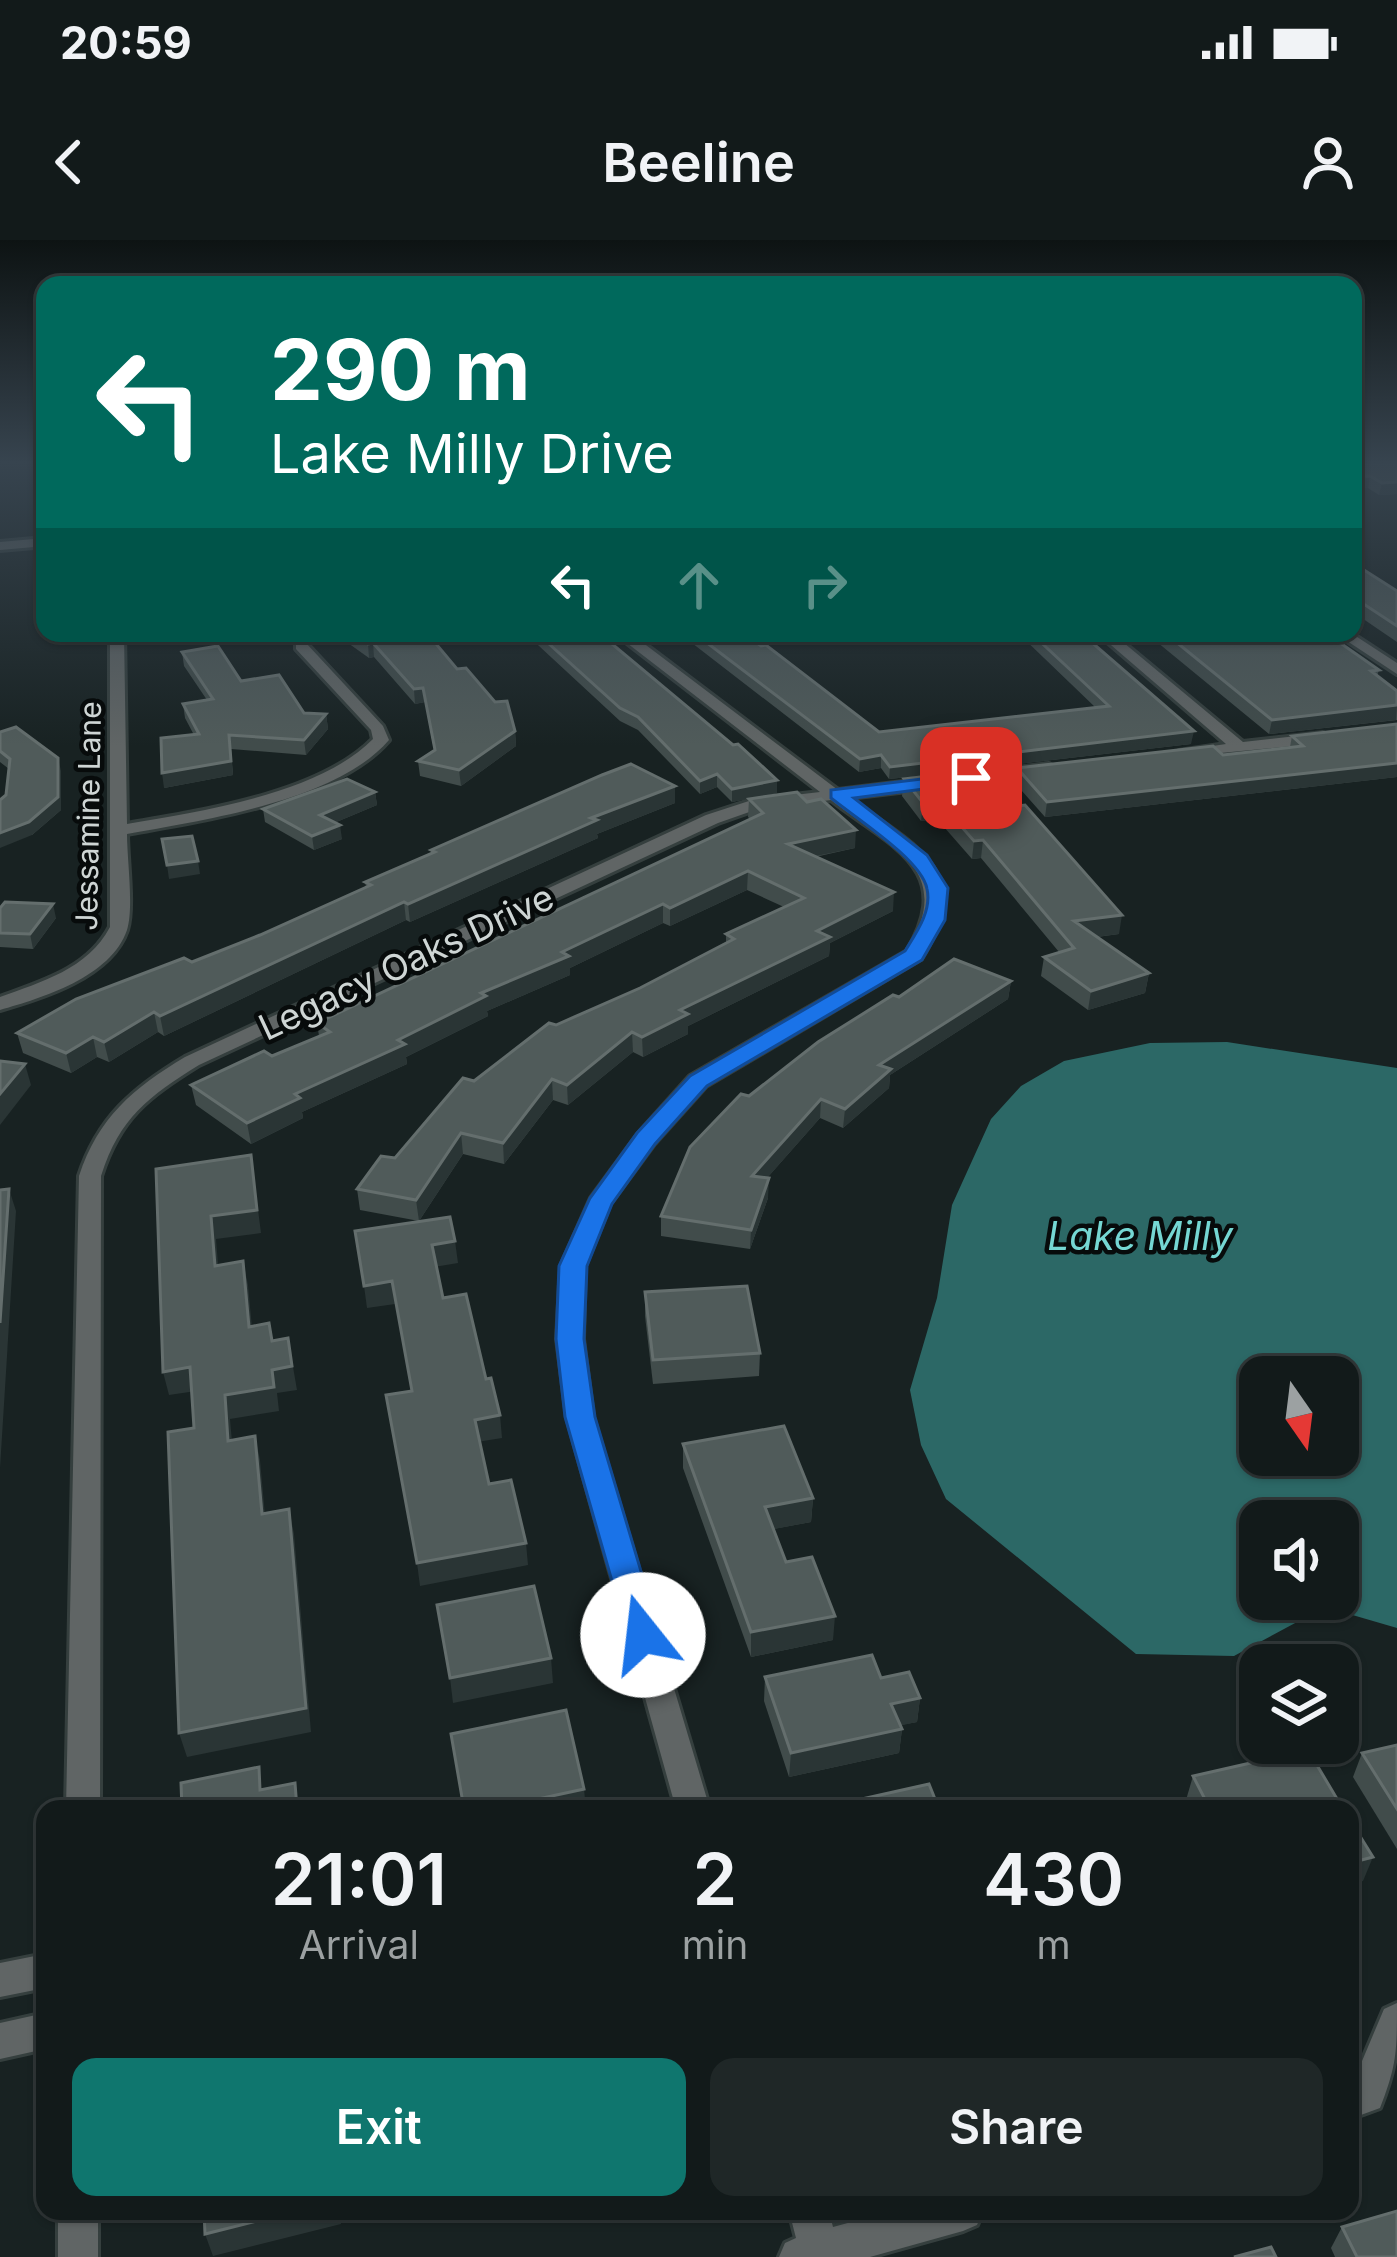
<!DOCTYPE html>
<html lang="en">
<head>
<meta charset="utf-8">
<style>
  :root { --surface:#121a1a; --page:#1f2727; --text:#f1f3f6; --muted:#9ca1a2; --line:#313839; --accent:#0f766e }
  body { margin:0; font-family:Inter,sans-serif; background:var(--page); color:var(--text); height:100vh; display:flex; flex-direction:column; font-size:45px; white-space:nowrap }
  * { box-sizing:border-box; margin:0 }
  p { font-size:39px; color:var(--muted) }
  .icon { flex:none; width:66px; height:66px; fill:none; stroke:currentColor; stroke-width:2; stroke-linecap:round; stroke-linejoin:round }
  .map { position:relative; flex:1; overflow:hidden }
  .sheet { position:absolute; left:36px; top:1560px; width:1323px; height:420px; display:flex; flex-direction:column; background:var(--surface); border-radius:24px; box-shadow:0 3px 9px #0004,0 0 0 3px var(--line) }
  .sheet>* { flex:none }
  .top-card { position:absolute; left:36px; top:36px; width:1326px; height:366px; border-radius:24px; box-shadow:0 3px 9px #0004,0 0 0 3px var(--line); background:#00695c; color:#fff; overflow:hidden }
  .needle { width:78px; rotate:166deg }
  .tools { position:absolute; left:1239px; top:1116px; display:grid; gap:24px }
  .tools a { display:grid; place-items:center; width:120px; height:120px; border-radius:24px; background:var(--surface); box-shadow:0 3px 9px #0004,0 0 0 3px var(--line); font-size:60px }
  .pin { position:absolute; display:grid; place-items:center; width:102px; height:102px; color:#fff; margin:-51px; border-radius:24px; box-shadow:0 6px 18px #0006 }
  .me { position:absolute; width:132px; margin:-66px; rotate:344deg; stroke-linejoin:round; filter:drop-shadow(0 0 9px #0008) }
  .turn { display:flex; align-items:center; gap:42px; height:252px; padding:0 36px; font-size:54px }
  .turn .icon { width:156px; height:156px; stroke-width:2.5 }
  .turn b { display:block; font-size:84px; line-height:102px }
  .lanes { display:flex; align-items:center; height:114px; padding:0 36px; background:#0003; justify-content:center; gap:60px; direction:ltr }
  .lanes .off { opacity:.35 }
  .eta { display:flex; justify-content:space-evenly; align-items:center; height:204px; text-align:center }
  .eta b { font-size:72px; font-weight:600; line-height:84px }
  .cta { display:flex; gap:24px; margin-top:auto; padding:24px 36px }
  .cta a { flex:1; height:138px; border-radius:24px; background:var(--accent); color:#fff; font-size:48px; font-weight:600; line-height:138px; text-align:center }
  .cta a+a { background:var(--page); color:var(--text) }
  .status { display:flex; justify-content:space-between; align-items:center; height:84px; padding:0 60px; background:var(--surface); direction:ltr }
  .status svg { height:33px; fill:currentColor }
  header { display:flex; justify-content:space-between; align-items:center; height:156px; padding:0 36px; background:var(--surface); font-size:54px; font-weight:600 }
  .map>svg:first-child { display:block }
  .water { fill:#2c6866; fill-rule:evenodd }
  .lines { fill:none; stroke-linecap:round; stroke-linejoin:round }
  .street-casing { stroke:#353f3e; stroke-width:6 }
  .street { fill:#606565; fill-rule:evenodd }
  .wall { fill:#414c4b }
  .shaded-wall { fill:#2a3535 }
  .building { fill:#505b5a; stroke:#646e6d; stroke-width:3 }
  .route { fill:#1a73e8; stroke:#114b97; stroke-width:3 }
  .labels { text-anchor:middle; dominant-baseline:central; stroke-width:9; stroke-linejoin:round; paint-order:stroke }
  .far-street-label { font-size:30px; fill:#ced5d4; stroke:#070b0b }
  .street-label { font-size:36px; fill:#ced5d4; stroke:#070b0b }
  .water-label { font-size:39px; font-style:italic; fill:#75d7d3; stroke:#070b0b }
</style>
</head>
<body>
<div class="status"><b>20:59</b><svg viewBox="0 0 49 12"><path d="M0 12V9h3v3zM5 12V6h3v6zM10 12V3h3v9zM15 12V0h3v12zM26 1h20v11H26zM47 4h2v5h-2z"/></svg></div>
<header><svg class="icon" aria-label="back" viewBox="0 0 24 24"><path d="M15 5l-7 7 7 7"/></svg>Beeline<svg class="icon" aria-label="person" viewBox="0 0 24 24"><circle cx="12" cy="8" r="4"/><path d="M4 21q1-7 8-7t8 7"/></svg></header>
<div class="map">
<svg width="1397" height="2017" viewBox="0 0 1397 2017">
  <rect width="100%" height="100%" fill="#182222"/>
  <!-- water -->
  <path class="water" d="M1227,802L1397,828V1388L1325,1367L1234,1416L1136,1414L946,1259L921,1205L910,1150L937,1058L952,965L991,879L1021,846L1064,821L1150,803ZM1260,1137H1338V1215H1260ZM1260,1281H1338V1359H1260Z"/>
  <g class="lines">
    <defs>
      <g id="street">
        <path d="M45,298V306L0,310V302Z"/>
        <path d="M110,393H124L127,584C201,571 319,554 373,499L371,490L296,409V403H306L383,486L389,500C337,561 204,580 127,594C127,620 134,667 127,690C111,737 42,758 0,770V757C41,742 88,729 110,687Z"/>
        <path d="M614,393H630L838,550L1049,524L1057,529L1049,534L849,558C914,607 977,630 921,719L706,846L654,904L610,964L585,1026L583,1099L593,1177L710,1569H676L567,1177L557,1099L561,1026L591,958L638,894L690,836L907,711C957,628 890,606 831,560L755,570L718,583L199,825C148,857 120,877 101,936L100,1569H66L79,936C98,878 133,848 185,817L706,575L752,560L820,552Z"/>
        <path d="M1097,393H1112L1243,502L1323,493L1331,498L1323,503L1179,517V511L1226,504Z"/>
        <path d="M1335,393H1351L1397,423V434Z"/>
        <path d="M45,1714V1748L0,1757V1723Z"/>
        <path d="M1397,1763C1397,1810 1397,1825 1380,1868L1350,1879V1841L1354,1840L1384,1769Z"/>
        <path d="M45,1773V1809L0,1819V1783Z"/>
        <rect x="58" y="1971" width="40" height="46"/>
        <path d="M789,1971H829L833,1987L892,1971H983L977,1985L963,1991L870,2017H779L785,2003L796,1998Z"/>
      </g>
    </defs>
    <!-- street casing -->
    <use href="#street" class="street-casing"/>
    <!-- street -->
    <use href="#street" class="street"/>
  </g>
  <!-- wall -->
  <g class="wall">
    <path d="M1353,224H1397V254L1379,255L1368,248Z"/>
    <path d="M1353,323L1397,351V402L1353,372Z"/>
    <path d="M334,393H427L457,429L515,491L516,506L461,546L420,536L418,521L434,510L425,462L415,464L374,417L369,418Z"/>
    <path d="M525,393H599L777,553L757,557L855,608L815,617L893,671L830,703L829,716L688,786V794L643,817L633,812L568,865L553,860L504,924L463,914L419,981L360,970L357,949L395,918L474,841L556,785L640,748L726,703V694L784,667L747,650L670,686L663,683L570,728V735L487,771L488,776L406,817L407,824L302,872L303,878L251,904L196,865L191,845L272,816L319,796L317,783L750,579L748,577L749,559L756,557L732,562L717,547L700,554L638,490L620,481Z"/>
    <path d="M679,393H743L879,492L1096,468L1018,393H1081L1191,504L1000,526L990,515L948,519L947,533L889,539L881,528L859,532Z"/>
    <path d="M1146,393H1326L1379,430L1377,436L1397,451V480L1269,494Z"/>
    <path d="M182,412L304,473L326,474L328,489L306,515L231,509L233,535L164,548L194,495L185,478L183,464L207,460L184,426Z"/>
    <path d="M1397,484V537L1045,577L1015,543L1017,528L1223,515L1290,507L1292,496Z"/>
    <path d="M0,492L61,531V570L32,595L6,555L9,529L0,522Z"/>
    <path d="M904,539L994,569L1119,694L1097,697L1149,733L1145,753L1088,770L1041,736L1044,717L1059,712L981,618L972,619L937,579L921,581L902,556Z"/>
    <path d="M675,546V563L597,594L598,598L410,682L406,680L164,796L158,792L109,822L97,817L71,833L23,813L17,793L260,695L366,647L365,642L431,613V610Z"/>
    <path d="M375,552L377,565L334,583L342,599L314,610L265,582L263,569Z"/>
    <path d="M0,668L56,678L33,709L0,707Z"/>
    <path d="M1011,741L1008,759L890,835L889,848L843,888L820,878L767,938L768,958L750,1009L661,996V976L749,856L899,757Z"/>
    <path d="M645,1052L760,1113L759,1136L653,1144L645,1076Z"/>
    <path d="M683,1204L813,1258L811,1282L773,1289L786,1322L833,1400L751,1417L683,1228Z"/>
    <path d="M765,1437L881,1438L920,1458L917,1482L900,1485L902,1489L899,1513L789,1537L764,1461Z"/>
    <path d="M1397,1505V1609L1353,1537L1362,1513Z"/>
    <path d="M1193,1536L1343,1569H1191L1186,1560Z"/>
    <path d="M1342,1987L1397,2017H1335L1331,2008Z"/>
  </g>
  <!-- shaded-wall -->
  <g class="shaded-wall">
    <path d="M1370,236L1368,248L1353,249V237Z"/>
    <path d="M1397,242V254L1379,255L1382,243Z"/>
    <path d="M373,403L374,417L369,418L368,404Z"/>
    <path d="M423,448L425,462L415,464L414,449Z"/>
    <path d="M1397,465L1396,480L1269,494L1272,480Z"/>
    <path d="M326,474L328,489L306,515L304,500Z"/>
    <path d="M515,491L516,506L461,546L459,530Z"/>
    <path d="M1194,491L1191,504L1000,526L1001,514Z"/>
    <path d="M229,495L233,535L164,548L162,533Z"/>
    <path d="M991,502L990,515L937,520L938,508Z"/>
    <path d="M881,515V528L859,532L860,519Z"/>
    <path d="M58,518L61,531V570L32,595L0,608V593Z"/>
    <path d="M948,520L947,533L889,539L890,527Z"/>
    <path d="M1397,523V537L1045,577L1047,562Z"/>
    <path d="M717,534V547L700,554V541Z"/>
    <path d="M777,540V553L732,562V549Z"/>
    <path d="M675,546V563L597,594L598,598L410,682L408,664L591,578Z"/>
    <path d="M375,552L377,565L322,588L320,575Z"/>
    <path d="M939,561L937,579L921,581L923,563Z"/>
    <path d="M340,585L342,599L314,610L312,596Z"/>
    <path d="M856,590L855,608L787,622L788,604Z"/>
    <path d="M983,600L981,618L972,619L974,601Z"/>
    <path d="M198,621L200,634L169,639L167,625Z"/>
    <path d="M748,631L747,650L670,686V668Z"/>
    <path d="M894,652L893,671L830,703L829,716L688,786V794L643,817L642,797L680,770L817,691Z"/>
    <path d="M404,662L406,680L164,796L160,776Z"/>
    <path d="M53,664L56,678L33,709L30,694Z"/>
    <path d="M663,664V683L570,728V735L487,771L488,776L406,817L407,824L302,872L303,878L251,904L247,883L295,854L481,753L562,712Z"/>
    <path d="M1122,675L1119,694L1072,700L1074,681Z"/>
    <path d="M1149,733L1145,753L1088,770L1091,751Z"/>
    <path d="M1011,741L1008,759L890,835L889,848L843,888L845,869L879,825Z"/>
    <path d="M154,772L158,792L109,822L104,802Z"/>
    <path d="M632,792L633,812L568,865L567,845Z"/>
    <path d="M93,797L97,817L71,833L66,813Z"/>
    <path d="M25,824L31,845L0,885V854Z"/>
    <path d="M552,839L553,860L504,924L503,903Z"/>
    <path d="M821,859L820,878L752,955V936Z"/>
    <path d="M461,893L463,914L419,981L416,960Z"/>
    <path d="M251,915L261,993L216,999L220,1049L215,1026L211,976Z"/>
    <path d="M769,938L768,958L750,1009L751,990Z"/>
    <path d="M9,949L16,971L0,1228V1083Z"/>
    <path d="M455,1001L458,1023L434,1027L432,1005Z"/>
    <path d="M243,1021L248,1045L254,1110L249,1087Z"/>
    <path d="M392,1041L395,1064L367,1068L364,1046Z"/>
    <path d="M288,1098L297,1150L277,1153L279,1171L230,1179L234,1225L228,1201L225,1155L272,1130Z"/>
    <path d="M190,1127L196,1151L169,1155L163,1132Z"/>
    <path d="M500,1175L502,1198L477,1202L475,1180Z"/>
    <path d="M255,1196L260,1220L267,1298L262,1274Z"/>
    <path d="M813,1258L811,1282L764,1291L765,1267Z"/>
    <path d="M289,1269L294,1294L311,1492L187,1517L179,1493Z"/>
    <path d="M526,1303L528,1325L420,1346L417,1323Z"/>
    <path d="M835,1376L833,1400L751,1417V1392Z"/>
    <path d="M551,1418L553,1443L453,1463L450,1438Z"/>
    <path d="M920,1458L917,1482L889,1488L891,1464Z"/>
    <path d="M902,1489L899,1513L789,1537L791,1513Z"/>
    <path d="M584,1549L586,1569H492Z"/>
    <path d="M1373,1617L1363,1641L1350,1644V1623Z"/>
    <path d="M297,1971H340L341,1984L213,2016L205,1994Z"/>
  </g>
  <!-- building -->
  <g class="building">
    <path d="M1353,224H1394L1397,226V242L1382,243L1370,236L1353,237Z"/>
    <path d="M1353,323L1397,351V386L1353,357Z"/>
    <path d="M352,393H427L457,429L466,428L495,462L507,461L515,491L459,530L418,521L435,510L423,448L414,449L373,403L368,404Z"/>
    <path d="M537,393H599L733,505L738,504L777,540L732,549L717,534L700,541L638,477L620,468Z"/>
    <path d="M694,393H743L761,406L766,405L879,492L1109,466L1031,393H1081L1194,491L1001,514L991,502L938,508L948,520L890,527L881,515L860,519Z"/>
    <path d="M1165,393H1326L1379,430L1371,431L1397,451V465L1272,480Z"/>
    <path d="M218,406L241,441L279,435L304,473L326,474L304,500L229,495L231,521L162,533L161,498L199,494L183,464L213,459L182,412Z"/>
    <path d="M1397,484V523L1047,562L1017,528L1213,506L1223,515L1303,506L1292,496Z"/>
    <path d="M16,487L58,518V557L29,582L0,593V560L6,555L10,519L0,511V492Z"/>
    <path d="M631,524L675,546L591,578L597,580L408,664L404,662L160,776L154,772L104,802L93,797L66,813L17,793L76,759L184,718L192,722L260,695L371,645L365,642L435,612L431,610L602,535Z"/>
    <path d="M963,532L994,569L1025,565L1122,675L1074,681L1149,733L1091,751L1044,717L1074,708L983,600L974,601L939,561L923,563L904,539Z"/>
    <path d="M347,539L375,552L320,575L340,585L312,596L263,569Z"/>
    <path d="M797,552L807,562L821,559L856,590L788,604L894,652L817,691L830,697L680,770L688,774L642,797L632,792L567,845L552,839L503,903L461,893L416,960L357,949L381,916L395,918L463,838L474,841L549,783L556,785L640,748L734,699L726,694L804,658L748,631L670,668L663,664L562,712L569,716L481,753L486,756L398,800L405,804L295,854L300,858L247,883L191,845L264,811L272,816L330,792L317,783L763,573L749,559Z"/>
    <path d="M192,596L198,621L167,625L162,599Z"/>
    <path d="M5,662L53,664L30,694L0,693V668Z"/>
    <path d="M954,719L1011,741L879,825L891,829L845,869L821,859L752,936L769,938L751,990L661,976L690,907L741,854L749,856L818,802L893,755L899,757Z"/>
    <path d="M0,821L25,824L0,854Z"/>
    <path d="M251,915L257,970L211,976L215,1026L243,1021L249,1087L269,1083L272,1101L288,1098L292,1126L272,1130L274,1147L225,1155L228,1201L255,1196L262,1274L289,1269L306,1468L179,1493L168,1192L194,1188L190,1127L163,1132L156,929Z"/>
    <path d="M9,949L0,1083V950Z"/>
    <path d="M450,977L455,1001L432,1005L443,1058L466,1054L486,1139L491,1138L500,1175L475,1180L489,1244L511,1240L526,1303L417,1323L386,1155L412,1151L392,1041L364,1046L355,991Z"/>
    <path d="M747,1046L760,1113L653,1120L645,1052Z"/>
    <path d="M784,1186L813,1258L765,1267L786,1322L812,1317L835,1376L751,1392L683,1204Z"/>
    <path d="M534,1346L551,1418L450,1438L437,1365Z"/>
    <path d="M872,1415L881,1438L909,1432L920,1458L891,1464L902,1489L791,1513L765,1437Z"/>
    <path d="M566,1470L584,1549L492,1569H464L451,1494Z"/>
    <path d="M1397,1505V1569L1362,1513Z"/>
    <path d="M1308,1510L1343,1569H1210L1193,1536Z"/>
    <path d="M259,1527L260,1550L295,1543L297,1569H182L181,1543Z"/>
    <path d="M929,1544L939,1569H817Z"/>
    <path d="M1350,1580L1373,1617L1350,1623Z"/>
    <path d="M204,1971H297L205,1994Z"/>
    <path d="M1397,1971V2017H1357L1342,1987Z"/>
    <path d="M1271,2007L1276,2017H1234Z"/>
  </g>
  <!-- sky -->
  <linearGradient id="sky" x2="0" y2="1"><stop stop-color="#0d1313"/><stop offset="0.44" stop-color="#37444f"/><stop offset="1" stop-color="#37444f" stop-opacity="0"/></linearGradient>
  <rect width="1397" height="506" fill="url(#sky)"/>
  <!-- route -->
  <path class="route" d="M971,533L978,535V542L854,558L927,615L948,648L945,680L922,720L707,846L655,904L612,964L587,1026L584,1099L595,1177L660,1395L655,1404L643,1408L630,1404L565,1177L556,1099L559,1026L590,958L637,893L690,836L905,711C916,693 932,671 927,649C922,620 854,577 831,558V550Z"/>
  <g class="labels">
    <!-- far-street labels -->
    <g class="far-street-label">
      <text transform="translate(88 576) rotate(-89)">Jessamine Lane</text>
    </g>
    <!-- street labels -->
    <g class="street-label">
      <text transform="translate(406 722) rotate(-25)">Legacy Oaks Drive</text>
    </g>
    <!-- water labels -->
    <g class="water-label">
      <text x="1140" y="995">Lake Milly</text>
    </g>
  </g>
</svg>
<div class="tools">
<a><svg class="needle" viewBox="-14 -14 28 28"><path d="M0-13l5 13h-10z" fill="#e53935"/><path d="M0 13l5-13h-10z" fill="#9ca1a2"/></svg></a>
<a><svg class="icon" aria-label="sound" viewBox="0 0 24 24"><path d="M4 9h4l5-4v14l-5-4H4zM17 9q2 3 0 6"/></svg></a>
<a><svg class="icon" aria-label="layers" viewBox="0 0 24 24"><path d="M12 4l9 5-9 5-9-5zM3 14l9 5 9-5"/></svg></a>
</div>
<div class="pin" style="left:971px;top:538px;background:#d93025"><svg class="icon" aria-label="arrive" viewBox="0 0 24 24"><path d="M6 21V4h12l-3 4 3 4H6"/></svg></div>
<svg class="me" style="left:643px;top:1395px" viewBox="-20 -20 40 40"><circle r="19" fill="#fff"/><path d="M0-13L10 11 0 6-10 11z" fill="#1a73e8"/></svg>
<div class="top-card">
<div class="turn"><svg class="icon" aria-label="left" viewBox="0 0 24 24"><path d="M17 20v-9H6M10 6l-5 5 5 5"/></svg><div><b>290 m</b>Lake Milly Drive</div></div>
<div class="lanes"><svg class="icon" aria-label="left" viewBox="0 0 24 24"><path d="M17 20v-9H6M10 6l-5 5 5 5"/></svg><svg class="icon off" aria-label="ahead" viewBox="0 0 24 24"><path d="M12 20V5M6 11l6-6 6 6"/></svg><svg class="icon off" aria-label="right" viewBox="0 0 24 24"><path d="M7 20v-9h11M14 6l5 5-5 5"/></svg></div>
</div>
<section class="sheet">
<div class="eta">
<div><b>21:01</b><p>Arrival</p></div>
<div><b>2</b><p>min</p></div>
<div><b>430</b><p>m</p></div>
</div>
<div class="cta"><a>Exit</a><a>Share</a></div>
</section>
</div>
</body>
</html>
